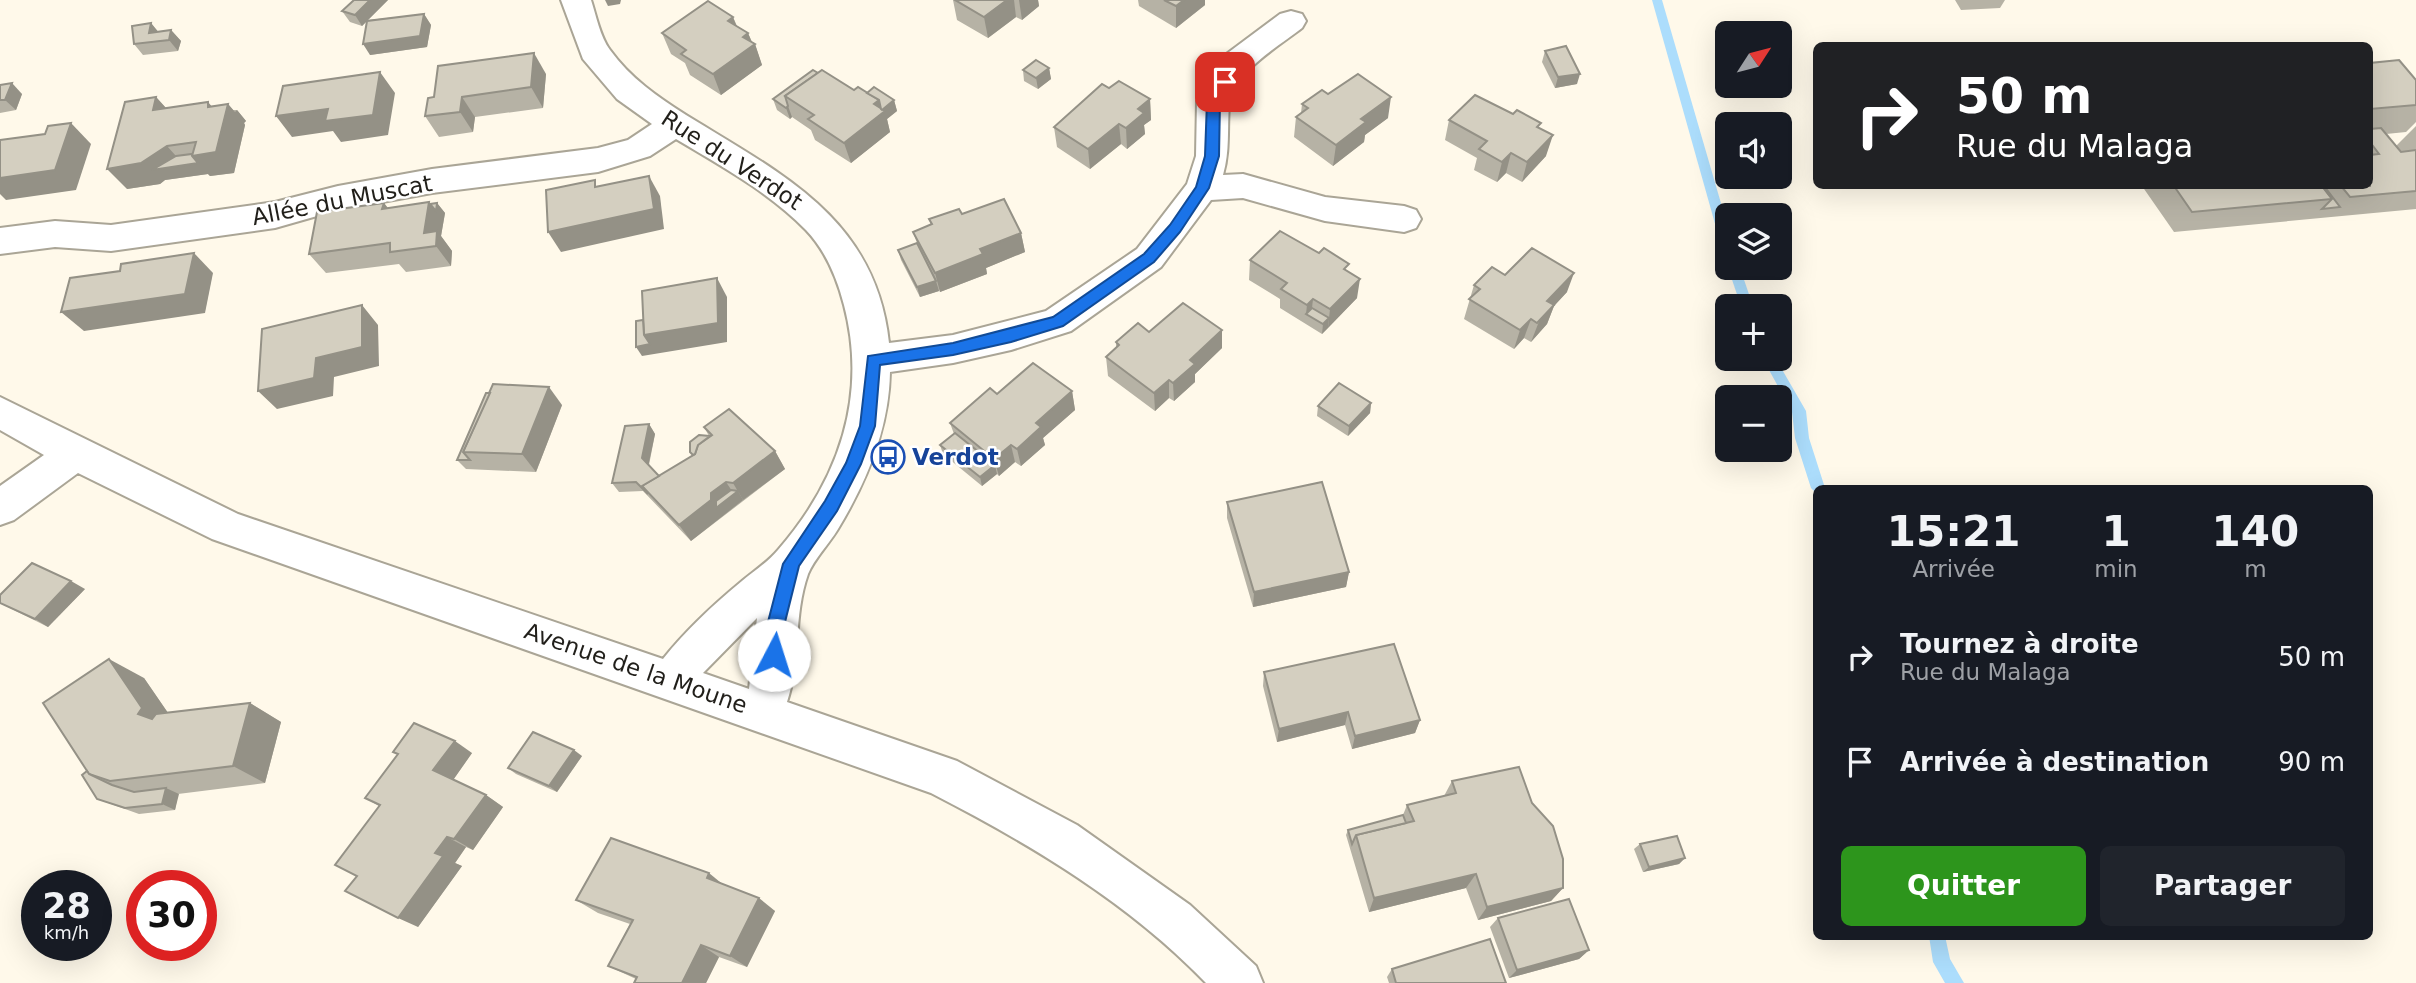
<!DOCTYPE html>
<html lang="fr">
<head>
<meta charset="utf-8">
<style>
  :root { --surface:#171b24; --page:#20242c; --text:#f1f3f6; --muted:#9ea1a6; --accent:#2d951c }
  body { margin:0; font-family:"DejaVu Sans",sans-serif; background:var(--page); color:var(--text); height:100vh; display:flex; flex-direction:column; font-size:26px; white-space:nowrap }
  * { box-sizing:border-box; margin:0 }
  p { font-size:23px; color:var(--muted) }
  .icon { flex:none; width:38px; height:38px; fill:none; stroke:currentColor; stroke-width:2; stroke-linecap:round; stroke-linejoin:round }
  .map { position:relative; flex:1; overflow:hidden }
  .side { position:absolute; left:1813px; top:485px; width:560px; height:455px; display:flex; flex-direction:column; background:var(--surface); border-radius:10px; box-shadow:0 7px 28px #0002 }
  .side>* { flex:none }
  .guide { position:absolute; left:1813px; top:42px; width:560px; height:147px; border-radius:10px; box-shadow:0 7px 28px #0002; background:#202124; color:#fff; overflow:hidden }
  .needle { width:46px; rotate:54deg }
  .buttons { position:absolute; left:1715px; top:21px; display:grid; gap:14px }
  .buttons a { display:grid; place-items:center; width:77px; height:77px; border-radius:10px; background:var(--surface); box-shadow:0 7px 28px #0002; font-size:35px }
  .speed { position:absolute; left:21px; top:870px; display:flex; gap:14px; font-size:35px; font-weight:700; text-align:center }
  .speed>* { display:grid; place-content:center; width:91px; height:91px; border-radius:50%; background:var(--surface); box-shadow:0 7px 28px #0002; line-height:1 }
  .speed small { font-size:18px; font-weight:400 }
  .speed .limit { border:10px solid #d22; background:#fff; color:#111 }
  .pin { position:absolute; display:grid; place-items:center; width:60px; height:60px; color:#fff; margin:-30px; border-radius:14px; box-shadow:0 4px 10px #0006 }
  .me { position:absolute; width:77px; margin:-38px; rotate:5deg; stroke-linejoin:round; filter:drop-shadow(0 0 5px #0008) }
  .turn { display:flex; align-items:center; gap:24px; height:147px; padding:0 28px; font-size:32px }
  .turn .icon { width:91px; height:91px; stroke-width:2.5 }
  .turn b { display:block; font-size:49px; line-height:60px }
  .eta { display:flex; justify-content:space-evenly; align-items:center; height:119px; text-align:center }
  .eta b { font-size:42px; font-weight:600; line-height:49px }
  .button { display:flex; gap:14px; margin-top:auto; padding:14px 28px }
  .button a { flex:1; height:80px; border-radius:10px; background:var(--accent); color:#fff; font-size:28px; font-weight:600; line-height:80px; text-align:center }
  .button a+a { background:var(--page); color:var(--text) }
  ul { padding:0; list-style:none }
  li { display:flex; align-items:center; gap:21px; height:105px; padding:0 28px }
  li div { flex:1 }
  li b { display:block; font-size:26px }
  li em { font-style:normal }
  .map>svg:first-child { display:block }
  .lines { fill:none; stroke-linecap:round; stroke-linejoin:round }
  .stream { fill:#acddfc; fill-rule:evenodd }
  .minor-casing { stroke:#aaa596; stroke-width:4 }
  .minor { fill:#fff; fill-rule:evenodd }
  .wall { fill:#b6b2a5 }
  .shaded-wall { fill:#949186 }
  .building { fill:#d4cfc0; stroke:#949186; stroke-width:2 }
  .route { fill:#1a73e8; stroke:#114b97; stroke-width:2 }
  .labels { text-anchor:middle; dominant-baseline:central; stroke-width:5; stroke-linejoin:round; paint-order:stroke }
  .street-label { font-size:23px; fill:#211f1a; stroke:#fff }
  .transit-label { font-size:23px; font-weight:bold; fill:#164399; stroke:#fff; text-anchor:start }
</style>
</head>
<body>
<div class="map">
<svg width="2416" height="983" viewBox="0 0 2416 983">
  <rect width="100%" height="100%" fill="#fff9ea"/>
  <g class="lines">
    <!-- stream -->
    <g class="stream">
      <path d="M1652,0H1662L1727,224V250L1721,245Z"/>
      <path d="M1728,268H1740L1753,306H1741Z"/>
      <path d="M1763,359H1776L1806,411L1809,438L1825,488H1816V493L1811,488L1795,438L1792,412Z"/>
      <path d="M1929,936H1945L1950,959L1964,983H1945L1933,962Z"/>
    </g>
    <defs>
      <path id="minor" d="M561,0H591C596,15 600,37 610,50C630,78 658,97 686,115C780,173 876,218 889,343L953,335L1046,311L1137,249L1187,184L1196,156L1197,101L1202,93L1225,55L1280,14L1291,11L1302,14L1306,21L1302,28C1279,46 1231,74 1229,105C1227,129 1230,151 1223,175L1243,174L1325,197L1404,206L1416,210L1421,219L1416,228L1404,232L1325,221L1243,198L1211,200L1161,267L1071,331L1011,350L953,363L890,372C889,429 867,481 838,529C829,544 814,559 808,574C793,616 801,661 787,702L957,761L1077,825L1190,905L1256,966L1263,983H1206C1128,902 1030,844 931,793L212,539L78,473L14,520L0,525V486L44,455L0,430V397L238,514L663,659C686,630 713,605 742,581C754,571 768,562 778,550C839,480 868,396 844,305C837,278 826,251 806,230C769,192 721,166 676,139L650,156L598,172L432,193L338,210L275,228L111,251L55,247L0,254V228L55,221L111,225L275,202L338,186L432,169L598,148L628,140L652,124L617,99L583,59ZM757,618L749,689L703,673Z"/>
    </defs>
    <!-- minor casing -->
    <use href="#minor" class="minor-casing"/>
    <!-- minor -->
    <use href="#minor" class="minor"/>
  </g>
  <!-- wall -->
  <g class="wall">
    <path d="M354,0H388L368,20L424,14L431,25L427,47L370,55L367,21L362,26L350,22L342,11Z"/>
    <path d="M953,0H1038L1039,6L1022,20L1016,17L988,38L957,20Z"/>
    <path d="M1138,0H1205V5L1176,28L1139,6Z"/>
    <path d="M1955,0H2005L2000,8L1961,10Z"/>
    <path d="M733,17L737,26L748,33L752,42L755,44L762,65L721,95L690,75L685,63L671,54L662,33Z"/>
    <path d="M151,23L158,32L171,30L181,41L178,51L143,55L134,44Z"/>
    <path d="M1545,51L1577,84L1555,88L1542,62Z"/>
    <path d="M2370,63L2416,80V122L2406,132L2386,134L2396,146L2416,126V209L2174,232L2142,186H2370Z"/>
    <path d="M1049,68L1051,79L1038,89L1024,81L1023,70Z"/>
    <path d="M818,73L854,90L894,100L897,111L887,119L890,132L851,163L815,140L811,130L792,117L790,119L777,110L773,99Z"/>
    <path d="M546,74L543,108L475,117L473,132L439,137L425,116L428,98Z"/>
    <path d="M0,85L22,94L16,110L0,113Z"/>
    <path d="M1109,88L1150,99L1151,120L1144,125L1145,134L1127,149L1121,144L1090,169L1057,147L1054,127Z"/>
    <path d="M1328,94L1388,118L1365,135L1364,142L1333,166L1294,137L1296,117L1301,113L1302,104Z"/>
    <path d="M156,97L166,108L212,106L228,104L233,110H237L246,121L244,123L245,125L234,173L210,176L208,174L165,180L160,184L127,189Z"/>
    <path d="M1449,120L1540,128L1546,156L1522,182L1506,173L1497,182L1474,170L1477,158L1445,140Z"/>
    <path d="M429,202L430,204L437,203L445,213L441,236L452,251L451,266L406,272L399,264L326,273L309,254L384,203L388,208Z"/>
    <path d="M962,214L1021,233L1025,252L986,268L987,274L940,292L939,289V291L920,297L901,260L898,250L917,243L913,232L931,225L929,219Z"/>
    <path d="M1250,260L1348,272L1357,298L1322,334L1280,308V299L1249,280Z"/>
    <path d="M1505,275L1567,292L1554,306L1547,324L1531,342L1524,338L1514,349L1464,319L1474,285Z"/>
    <path d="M1222,330V348L1195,374V382L1174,401L1169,398L1155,411L1108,376L1106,357L1116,348V342L1149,332Z"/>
    <path d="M1072,391L1075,410L1043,438L1045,445L1021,466L1015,462L999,476L997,474L982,486L943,454L940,445L954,434L950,423L997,394Z"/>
    <path d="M490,393L562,405L536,472L466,469L457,460Z"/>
    <path d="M1371,403L1370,413L1348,436L1317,416L1318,406Z"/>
    <path d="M649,424L655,434L649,465L659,476L693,455L690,452L709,436L704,427L775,451L785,469L691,541L643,491L619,492L612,483Z"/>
    <path d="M1227,502L1349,572L1346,587L1253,607L1227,518Z"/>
    <path d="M85,589L48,627L0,603Z"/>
    <path d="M1264,672L1420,720L1415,733L1352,749L1345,725L1277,742L1263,686Z"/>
    <path d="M144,678L168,713L250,703L281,722L265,783L178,794L175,810L139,814L97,799L87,771Z"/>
    <path d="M393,752L472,753L453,780L486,795L503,807L473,850L466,847L455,863L462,866L418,927L379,806L365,798L398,755Z"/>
    <path d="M582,756L557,792L516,774L508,768Z"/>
    <path d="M1452,781L1563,888L1551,901L1478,920L1466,888L1369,912L1346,835L1348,830L1403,815L1407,805L1444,796Z"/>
    <path d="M1640,844L1685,858L1679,864L1643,872L1634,849Z"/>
    <path d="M722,884L775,911L747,967L719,957L706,983H634L636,979L608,966L630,924L598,913L576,900Z"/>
    <path d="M1498,918L1589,950L1579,959L1509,978L1490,927Z"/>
    <path d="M1392,969L1506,983H1389L1387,977Z"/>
  </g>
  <!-- shaded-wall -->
  <g class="shaded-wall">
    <path d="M370,0H388L362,26L355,15Z"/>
    <path d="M605,0H621L620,4L608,6Z"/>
    <path d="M1007,0H1014L1016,17L988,38L984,17Z"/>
    <path d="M1019,0H1038L1039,6L1022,20Z"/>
    <path d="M1184,0H1205V5L1176,28V6Z"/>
    <path d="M424,14L431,25L427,47L370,55L363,44Z"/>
    <path d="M733,17L741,38L728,21Z"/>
    <path d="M151,23L160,34L149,33Z"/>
    <path d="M171,30L181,41L178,51L169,40Z"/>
    <path d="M748,33L753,45L755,44L762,65L721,95L713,74L743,37Z"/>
    <path d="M534,53L546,74L543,108L531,87Z"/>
    <path d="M1049,68L1051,79L1038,89L1036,78Z"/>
    <path d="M380,72L395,93L388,135L341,142L333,131L292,137L276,116Z"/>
    <path d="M1580,74L1577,84L1555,88L1558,77Z"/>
    <path d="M12,83L22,94L16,110L5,100Z"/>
    <path d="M156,97L175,118L153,110Z"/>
    <path d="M462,97L475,117L473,132L460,112Z"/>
    <path d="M1391,97L1388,118L1365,135L1364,142L1333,166L1336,145L1361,119Z"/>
    <path d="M1150,99L1151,120L1144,125L1145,134L1127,149L1126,128L1138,109Z"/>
    <path d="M879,100H894L897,111L887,119L890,132L851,163L844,143L874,104Z"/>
    <path d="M208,102L220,116L228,104L235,112L237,110L246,121L244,123L245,125L234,173L210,176L208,174L165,180L160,184L127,189L107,169L167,146L184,165L192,156L208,107Z"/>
    <path d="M788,106L792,117L790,119L786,108Z"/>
    <path d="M71,123L91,144L76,190L6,200L0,194V178Z"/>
    <path d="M1119,124L1121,144L1090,169L1088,149Z"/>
    <path d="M1553,135L1546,156L1522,182L1527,162Z"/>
    <path d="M1511,153L1506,173L1497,182L1502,162Z"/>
    <path d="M649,176L660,196L664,229L561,252L548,232Z"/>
    <path d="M429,202L436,211L437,203L445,213L441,236L452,251L451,266L436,246L382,209L384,203L395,218Z"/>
    <path d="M1021,233L1025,252L986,268L987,274L940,292L935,273L980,249Z"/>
    <path d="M194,253L213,273L205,313L84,331L61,312Z"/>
    <path d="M1574,273L1567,292L1554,306L1547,324L1531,342L1547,301Z"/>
    <path d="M717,278L727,297V342L642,356L636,347L644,335Z"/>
    <path d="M1360,279L1357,298L1328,328L1330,309Z"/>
    <path d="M936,281L939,291L920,297L917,287Z"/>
    <path d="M1313,299L1311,317L1306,314L1307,305Z"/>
    <path d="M362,305L378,325L379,366L334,377L333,396L277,409L258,391L316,358Z"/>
    <path d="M1329,318L1328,328L1322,334L1323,324Z"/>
    <path d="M1531,319L1524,338L1514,349L1520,330Z"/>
    <path d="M1222,330V348L1195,374V382L1174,401L1173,383L1190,360Z"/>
    <path d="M1169,380V398L1155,411L1154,393Z"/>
    <path d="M549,387L562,405L536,472L522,454Z"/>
    <path d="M1072,391L1075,410L1043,438L1045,445L1021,466L1017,449L1036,423Z"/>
    <path d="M1371,403L1370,413L1348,436L1349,426Z"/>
    <path d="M649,424L655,434L648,467L642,458Z"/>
    <path d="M1011,445L1015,462L999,476L994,459Z"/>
    <path d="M775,451L785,469L743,500L733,483Z"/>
    <path d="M995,465L997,474L982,486L980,477Z"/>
    <path d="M726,482L734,494L738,491L743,500L691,541L679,525L711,493Z"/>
    <path d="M1349,572L1346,587L1253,607L1254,592Z"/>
    <path d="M71,581L85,589L48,627L35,619Z"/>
    <path d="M109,659L144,678L177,726L160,725L138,714Z"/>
    <path d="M250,703L281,722L265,783L233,766Z"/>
    <path d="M1348,712L1345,725L1277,742L1279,729Z"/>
    <path d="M1420,720L1415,733L1352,749L1355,736Z"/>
    <path d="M455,741L472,753L451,783L433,770Z"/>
    <path d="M574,750L582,756L557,792L549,786Z"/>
    <path d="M166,788L179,794L175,810L162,804Z"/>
    <path d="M486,795L503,807L473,850L454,839Z"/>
    <path d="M447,837L466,847L455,863L462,866L418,927L398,918L435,853Z"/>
    <path d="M1685,858L1679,864L1643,872L1649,867Z"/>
    <path d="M709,873L726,887L707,878Z"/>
    <path d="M1476,874L1466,888L1369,912L1374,898Z"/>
    <path d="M1563,888L1551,901L1478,920L1487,907Z"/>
    <path d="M759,898L775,911L747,967L730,956Z"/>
    <path d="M701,945L719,957L706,983H682Z"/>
    <path d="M1589,950L1579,959L1509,978L1517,970Z"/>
  </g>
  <!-- building -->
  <g class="building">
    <path d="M354,0H370L355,15L342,11Z"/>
    <path d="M955,0H1007L984,17Z"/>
    <path d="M1164,0H1184L1176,6Z"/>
    <path d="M708,1L733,17L728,21L748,33L743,37L755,44L713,74L681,54L686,50L662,33Z"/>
    <path d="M424,14L420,36L363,44L367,21Z"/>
    <path d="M151,23L149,33L171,30L169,40L134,44L132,26Z"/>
    <path d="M1566,46L1580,74L1558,77L1545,51Z"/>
    <path d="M534,53L531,87L462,97L460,112L425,116L428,98L434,97L438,66Z"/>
    <path d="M1036,60L1049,68L1036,78L1023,70Z"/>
    <path d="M2399,60L2416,80V105L2370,109V63Z"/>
    <path d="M813,70L818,73L785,96L788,106L786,108L773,99Z"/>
    <path d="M822,70L854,90L858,87L879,100L874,104L885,111L844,143L808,119L814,115L785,96Z"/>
    <path d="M380,72L373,115L325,121L328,109L276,116L283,86Z"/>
    <path d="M1358,74L1391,97L1361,119L1366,122L1336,145L1296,117L1308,108L1302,104L1322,90L1328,94Z"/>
    <path d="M1119,81L1150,99L1138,109L1144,113L1126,128L1119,124L1088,149L1054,127L1102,84L1109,88Z"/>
    <path d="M12,83L5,100H0V85Z"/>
    <path d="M874,87L894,100L882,110L881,109L879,100L867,93Z"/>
    <path d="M1475,95L1513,114L1517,110L1541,123L1537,127L1553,135L1527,162L1511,153L1502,162L1479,149L1487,141L1449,120Z"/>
    <path d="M156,97L153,110L208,102V107L228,104L216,152L192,156L196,142L167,146L141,163L107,169L125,102Z"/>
    <path d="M71,123L55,170L0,178V140L45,134L48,126Z"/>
    <path d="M2381,128L2401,152L2416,150V191L2350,197L2341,186H2370V155L2379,154L2370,142V129Z"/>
    <path d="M192,154V156L198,163L152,170L176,156Z"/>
    <path d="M649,176L654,209L548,232L546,190L595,180V187Z"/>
    <path d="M2174,186H2322L2332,199L2192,212Z"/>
    <path d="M2322,186H2324L2340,207L2322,209L2332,199Z"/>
    <path d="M1004,199L1021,233L980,249L983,254L935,273L913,232L932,224L929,219L959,209L962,214Z"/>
    <path d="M429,202L424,233L437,231L436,246L390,252V243L309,254L317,212L384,203L382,209Z"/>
    <path d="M437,203L436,211L430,204Z"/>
    <path d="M1280,231L1319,253L1324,248L1349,264L1344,269L1360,279L1330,309L1313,299L1307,305L1281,289L1287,283L1250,260Z"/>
    <path d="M917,243L936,281L917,287L898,250Z"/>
    <path d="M1532,248L1574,273L1547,301L1554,305L1537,323L1531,319L1520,330L1469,299L1480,289L1474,285L1492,267L1505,275Z"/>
    <path d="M194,253L185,294L61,312L70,278L120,271L121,264Z"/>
    <path d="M717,278L718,323L644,335L642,291Z"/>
    <path d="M1183,303L1222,330L1190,360L1195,364L1173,383L1169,380L1154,393L1106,357L1119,345L1116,342L1138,323L1149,332Z"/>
    <path d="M362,305V347L316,358L314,378L258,391L262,329Z"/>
    <path d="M1312,308L1329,318L1323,324L1306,314Z"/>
    <path d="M643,320L644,335L650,344L636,347V321Z"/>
    <path d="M1033,363L1072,391L1036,423L1041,427L1017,449L1011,445L994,459L950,423L990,388L997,394Z"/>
    <path d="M1339,383L1371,403L1349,426L1318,406Z"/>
    <path d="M493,384L549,387L522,454L463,452Z"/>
    <path d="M486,393H490L463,452L470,460H457Z"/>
    <path d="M729,409L775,451L733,483L726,482L711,493V500L679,525L642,486L695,454L698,445L712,435L704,427Z"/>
    <path d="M649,424L642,458L659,476L642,486L648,494L636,482L612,483L625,426Z"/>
    <path d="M955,433L995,465L980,477L940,445Z"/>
    <path d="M699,435L710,436L698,445L695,454L693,455L690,452V442Z"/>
    <path d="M1322,482L1349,572L1254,592L1227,502Z"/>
    <path d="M731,490L738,491L716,508V501Z"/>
    <path d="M32,563L71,581L35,619L0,603V595Z"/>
    <path d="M1394,644L1420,720L1355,736L1348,712L1279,729L1264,672Z"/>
    <path d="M109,659L142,708L138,714L152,719L156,714L250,703L233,766L110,781L89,774L43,703Z"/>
    <path d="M414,723L455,741L433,770L486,795L454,839L447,837L435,853L443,856L398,918L345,891L357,876L335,865L380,805L365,798L398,754L393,752Z"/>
    <path d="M533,732L574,750L549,786L508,768Z"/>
    <path d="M1519,767L1532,803L1553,826L1563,859V888L1487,907L1476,874L1374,898L1356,835L1414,821L1407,805L1456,793L1452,781Z"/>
    <path d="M87,771L89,774L112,785L134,792L166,788L162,804L125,808L97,799L82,775Z"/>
    <path d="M1403,815L1406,823L1356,835L1352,844L1348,830Z"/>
    <path d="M1677,836L1685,858L1649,867L1640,844Z"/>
    <path d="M611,838L709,873L707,878L759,898L730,956L701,945L682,983H634L637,977L608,966L633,920L576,900Z"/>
    <path d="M1569,899L1589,950L1517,970L1498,918Z"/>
    <path d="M1490,939L1506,983H1396L1392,969Z"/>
  </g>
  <!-- route -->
  <path class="route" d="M1225,78L1231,82L1220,101L1219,156L1209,188L1180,232L1154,262L1063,326L1011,342L953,355L880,365L875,426L861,464L837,511L799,566L785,622L783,655L774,663L768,660L765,655L768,622L783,564L825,501L846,463L860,426L868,356L953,343L1053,317L1144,254L1170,225L1196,187L1205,156L1207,101L1220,79Z"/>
  <!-- icons -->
  <defs>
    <symbol id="bus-ring" viewBox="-11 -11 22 22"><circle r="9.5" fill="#fff" stroke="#1a4fb4" stroke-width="1.5"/><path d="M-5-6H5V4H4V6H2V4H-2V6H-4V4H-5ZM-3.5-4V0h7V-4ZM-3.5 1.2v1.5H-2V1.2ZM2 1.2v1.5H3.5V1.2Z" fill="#1a4fb4"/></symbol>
  </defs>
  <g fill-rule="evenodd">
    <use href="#bus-ring" x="869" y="438" width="38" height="38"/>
  </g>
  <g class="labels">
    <!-- street labels -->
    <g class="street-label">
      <text transform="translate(732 160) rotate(33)">Rue du Verdot</text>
      <text transform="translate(342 200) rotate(-11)">Allée du Muscat</text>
      <text transform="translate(636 668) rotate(19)">Avenue de la Moune</text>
    </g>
    <!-- transit labels -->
    <g class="transit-label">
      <text x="912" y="457">Verdot</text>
    </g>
  </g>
</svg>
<div class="buttons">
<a><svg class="needle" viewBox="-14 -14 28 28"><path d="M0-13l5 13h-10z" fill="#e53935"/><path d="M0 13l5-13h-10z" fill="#9ea1a6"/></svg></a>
<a><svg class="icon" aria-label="sound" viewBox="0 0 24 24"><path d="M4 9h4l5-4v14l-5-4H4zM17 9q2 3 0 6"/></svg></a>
<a><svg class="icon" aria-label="layers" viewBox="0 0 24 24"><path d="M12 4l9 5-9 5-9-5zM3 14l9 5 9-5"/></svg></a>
<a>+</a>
<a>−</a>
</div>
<div class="speed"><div>28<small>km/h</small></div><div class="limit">30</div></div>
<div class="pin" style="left:1225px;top:82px;background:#d93025"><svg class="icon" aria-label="arrive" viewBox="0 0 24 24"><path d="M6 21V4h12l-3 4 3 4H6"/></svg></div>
<svg class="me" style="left:774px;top:655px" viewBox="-20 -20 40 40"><circle r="19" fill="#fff"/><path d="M0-13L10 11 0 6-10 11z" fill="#1a73e8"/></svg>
<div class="guide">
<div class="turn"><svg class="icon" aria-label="right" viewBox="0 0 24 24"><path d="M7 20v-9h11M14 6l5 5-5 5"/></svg><div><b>50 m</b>Rue du Malaga</div></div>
</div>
<section class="side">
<div class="eta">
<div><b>15:21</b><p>Arrivée</p></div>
<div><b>1</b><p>min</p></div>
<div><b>140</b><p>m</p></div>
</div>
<ul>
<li><svg class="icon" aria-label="right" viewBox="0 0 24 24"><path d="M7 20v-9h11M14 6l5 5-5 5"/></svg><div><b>Tournez à droite</b><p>Rue du Malaga</p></div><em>50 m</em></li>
<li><svg class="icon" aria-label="arrive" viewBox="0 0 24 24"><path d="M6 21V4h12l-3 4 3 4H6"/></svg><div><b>Arrivée à destination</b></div><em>90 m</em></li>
</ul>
<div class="button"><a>Quitter</a><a>Partager</a></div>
</section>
</div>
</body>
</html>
